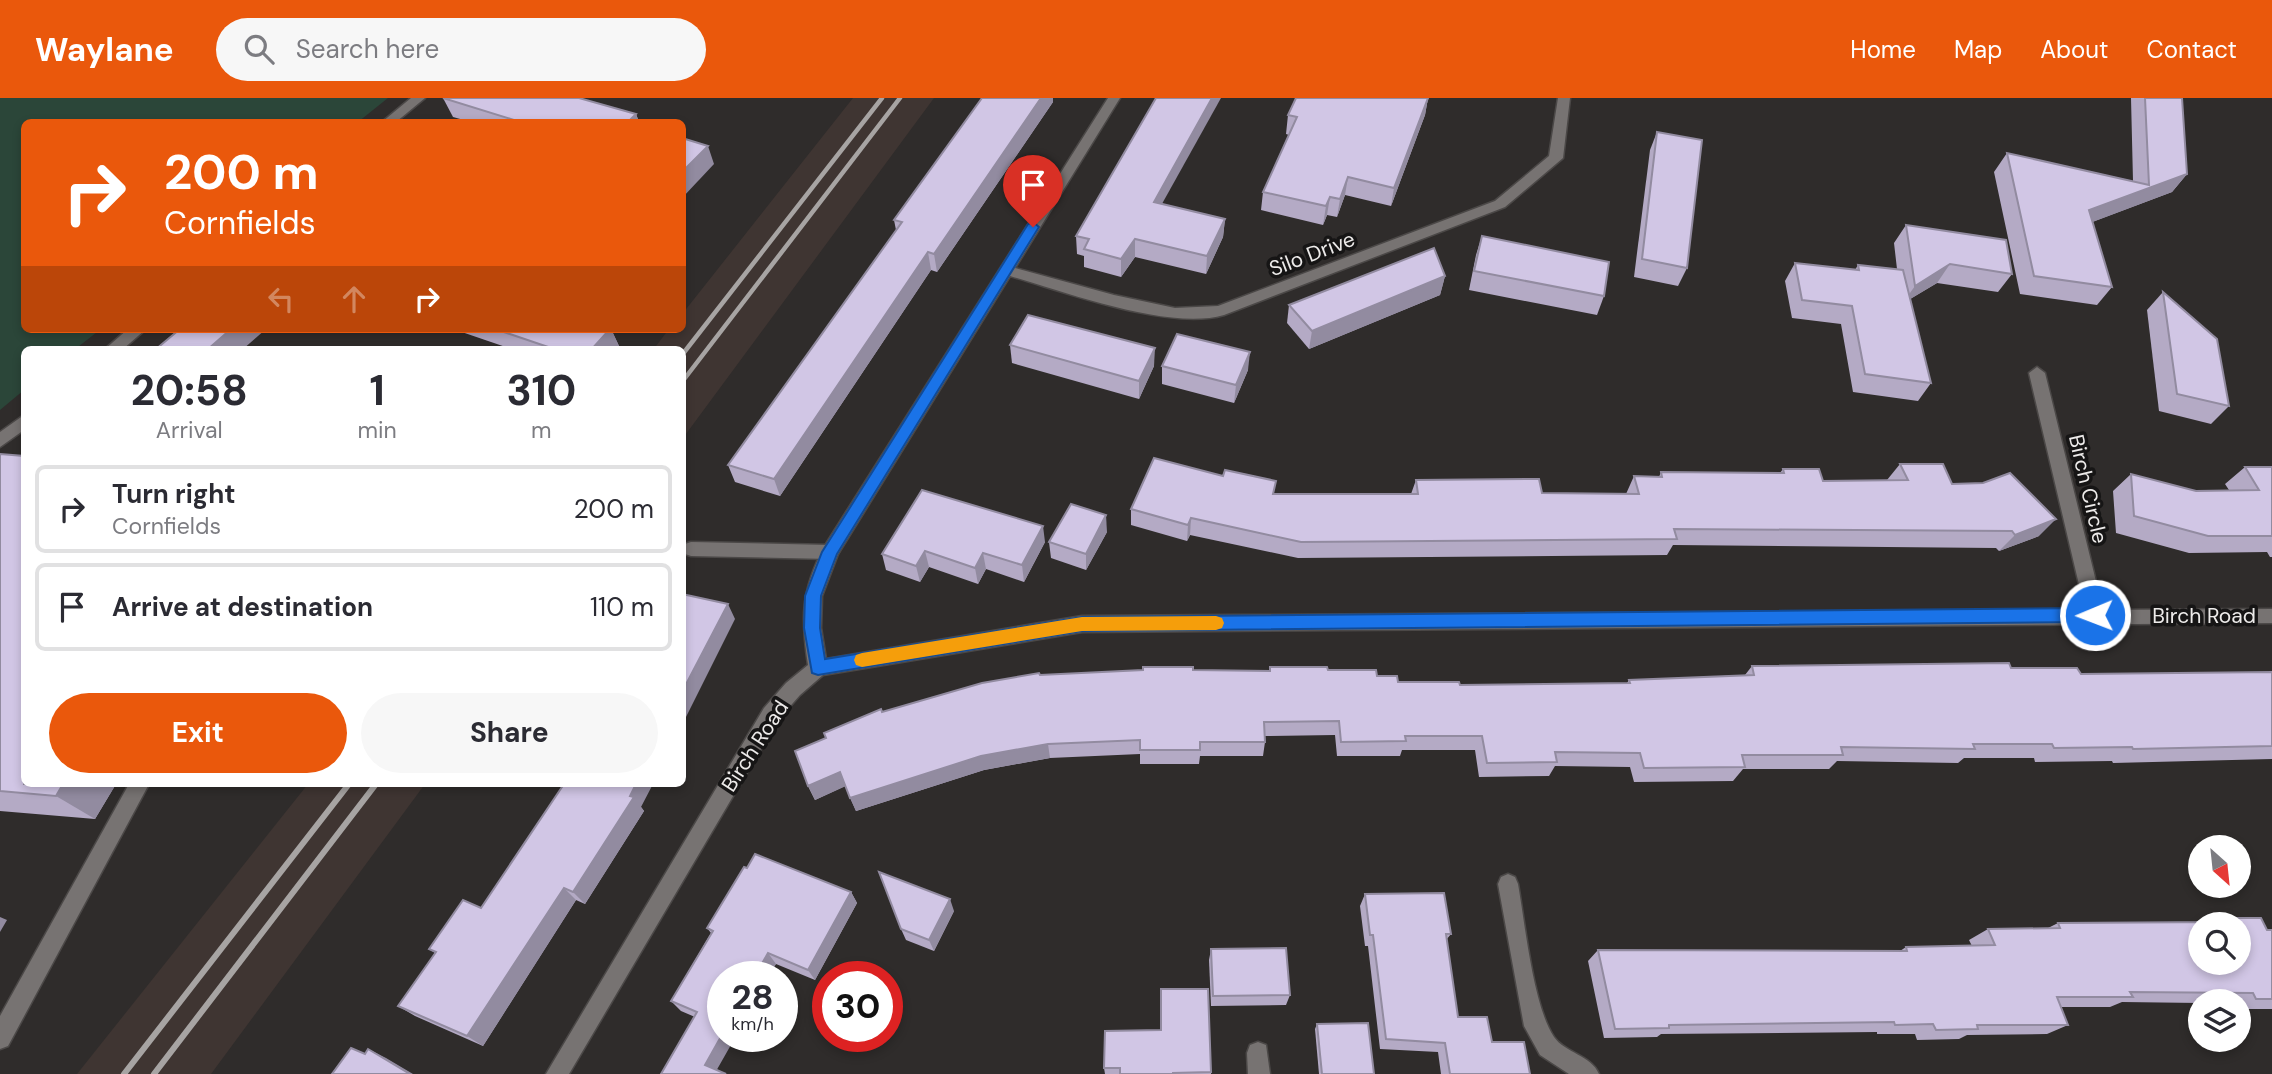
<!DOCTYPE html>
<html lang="en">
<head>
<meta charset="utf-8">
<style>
  :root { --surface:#fff; --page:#f7f7f7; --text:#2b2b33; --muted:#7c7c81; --line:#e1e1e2; --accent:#ea580c }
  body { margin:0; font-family:"DM Sans",sans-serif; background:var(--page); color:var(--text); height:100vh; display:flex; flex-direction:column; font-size:26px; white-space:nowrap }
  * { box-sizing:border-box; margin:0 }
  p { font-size:23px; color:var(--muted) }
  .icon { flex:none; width:38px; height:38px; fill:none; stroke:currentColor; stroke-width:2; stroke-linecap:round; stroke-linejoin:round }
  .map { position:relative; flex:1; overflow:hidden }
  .details { position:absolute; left:21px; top:248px; width:665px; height:441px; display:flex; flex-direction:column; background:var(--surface); border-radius:10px; box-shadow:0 4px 10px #0003 }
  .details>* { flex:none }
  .banner { position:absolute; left:21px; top:21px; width:665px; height:214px; border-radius:10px; box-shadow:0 4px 10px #0003; background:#ea580c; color:#fff; overflow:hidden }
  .needle { width:46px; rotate:153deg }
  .controls { position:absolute; left:2188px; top:737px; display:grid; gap:14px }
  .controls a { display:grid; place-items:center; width:63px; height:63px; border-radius:50%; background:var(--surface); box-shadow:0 4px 10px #0003; font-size:35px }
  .speed { position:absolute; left:707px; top:863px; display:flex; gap:14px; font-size:35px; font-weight:700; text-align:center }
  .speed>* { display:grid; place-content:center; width:91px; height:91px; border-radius:50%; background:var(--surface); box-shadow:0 4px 10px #0003; line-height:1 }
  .speed small { font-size:18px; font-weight:400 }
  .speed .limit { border:10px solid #d22; background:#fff; color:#111 }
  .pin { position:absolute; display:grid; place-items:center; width:60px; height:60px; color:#fff; margin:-72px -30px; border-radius:50% 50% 50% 0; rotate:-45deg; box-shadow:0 0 7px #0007 }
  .pin .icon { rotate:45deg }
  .me { position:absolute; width:77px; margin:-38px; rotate:269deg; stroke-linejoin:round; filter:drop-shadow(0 0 5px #0008) }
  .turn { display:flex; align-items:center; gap:24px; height:147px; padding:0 28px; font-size:32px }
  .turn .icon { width:91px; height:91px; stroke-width:2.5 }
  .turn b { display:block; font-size:49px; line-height:60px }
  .lanes { display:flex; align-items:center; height:66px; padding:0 28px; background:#0003; justify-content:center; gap:35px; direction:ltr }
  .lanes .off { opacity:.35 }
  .eta { display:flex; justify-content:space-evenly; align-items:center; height:119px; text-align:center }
  .eta b { font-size:42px; font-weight:700; line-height:49px }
  .cta { display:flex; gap:14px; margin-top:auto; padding:14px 28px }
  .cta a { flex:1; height:80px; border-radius:42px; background:var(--accent); color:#fff; font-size:28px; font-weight:700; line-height:80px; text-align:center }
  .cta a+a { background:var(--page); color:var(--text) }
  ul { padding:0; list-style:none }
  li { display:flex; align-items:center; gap:21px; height:88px; margin:0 14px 10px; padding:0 14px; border:4px solid var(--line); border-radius:10px }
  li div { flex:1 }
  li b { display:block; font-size:26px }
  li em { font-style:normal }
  header { display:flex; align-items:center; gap:42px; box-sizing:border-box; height:98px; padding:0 35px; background:var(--accent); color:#fff }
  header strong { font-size:33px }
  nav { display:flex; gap:38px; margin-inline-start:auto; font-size:24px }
  .search { width:490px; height:63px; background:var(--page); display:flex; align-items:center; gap:18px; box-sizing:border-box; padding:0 24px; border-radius:38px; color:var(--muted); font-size:26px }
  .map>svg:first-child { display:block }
  .built { fill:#3f3532 }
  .green { fill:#2b4639 }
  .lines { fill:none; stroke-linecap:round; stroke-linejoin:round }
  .service-casing { stroke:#4b4847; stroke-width:3 }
  .minor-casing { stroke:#4b4847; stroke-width:3 }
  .tertiary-casing { stroke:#4b4847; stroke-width:3 }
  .service { fill:#777372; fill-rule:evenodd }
  .minor { fill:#777372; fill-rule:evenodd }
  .tertiary { fill:#777372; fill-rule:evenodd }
  .rail-far1 { stroke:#a7a4a3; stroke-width:4.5 }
  .rail { stroke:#a7a4a3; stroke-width:6 }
  .wall { fill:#b4aac5 }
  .shaded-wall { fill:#928ba0 }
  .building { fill:#d1c6e5; stroke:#928ba0; stroke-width:2; fill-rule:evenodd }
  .route { fill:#1a73e8; stroke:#114b97; stroke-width:2 }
  .slow { fill:#f59e0b }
  .labels { text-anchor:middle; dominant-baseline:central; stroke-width:7; stroke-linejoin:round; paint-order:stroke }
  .street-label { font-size:21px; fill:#edebea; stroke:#161515 }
</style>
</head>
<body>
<header>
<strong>Waylane</strong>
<div class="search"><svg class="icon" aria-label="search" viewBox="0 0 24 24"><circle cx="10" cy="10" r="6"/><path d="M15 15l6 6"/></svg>Search here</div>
<nav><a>Home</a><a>Map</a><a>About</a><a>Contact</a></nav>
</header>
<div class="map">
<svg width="2272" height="976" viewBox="0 0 2272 976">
  <rect width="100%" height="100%" fill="#2f2c2b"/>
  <!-- built -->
  <g class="built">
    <path d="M853,0H934L683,340L682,252H653L669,231H682L683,215Z"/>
    <path d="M308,686H425L211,976H77Z"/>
  </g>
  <!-- green -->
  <path class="green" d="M0,0H388L358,24H24V231H101L74,252H24V292L0,312Z"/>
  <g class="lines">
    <defs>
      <g id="service">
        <path d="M691,444L830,447L836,449L839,454L836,459L830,461L691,458L685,456L682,451L685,446Z"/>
        <path d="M129,686H149L8,948L0,951V918Z"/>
      </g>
      <g id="minor">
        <path d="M1108,0H1120L1015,170L1114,197L1175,210L1218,208L1495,103L1549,58L1558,0H1570L1563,60L1505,109L1224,217C1169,233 1066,194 1010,178L838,456L822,498L821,530L826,561L1082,518L2085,512L2029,275L2037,269L2045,275L2103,512L2272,511V525L1082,534L823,577L800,597L778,622L569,976H546L764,610L786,585L808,567C801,519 801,494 824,449Z"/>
        <path d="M1508,776L1515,779L1518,786C1525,825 1533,908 1554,939C1565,955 1591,957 1599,976H1569L1540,957L1524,928L1498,786L1501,779Z"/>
        <path d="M1258,944L1266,947L1270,976H1248L1247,955L1250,947Z"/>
      </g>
      <g id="tertiary">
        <path d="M411,0H425L396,24H382Z"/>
        <path d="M128,231H146L122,252H104Z"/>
        <path d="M24,317V332L0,349V334Z"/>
      </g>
    </defs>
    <!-- service casing -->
    <use href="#service" class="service-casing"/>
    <!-- minor casing -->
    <use href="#minor" class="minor-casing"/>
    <!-- tertiary casing -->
    <use href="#tertiary" class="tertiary-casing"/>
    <!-- service -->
    <use href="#service" class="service"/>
    <!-- minor -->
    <use href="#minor" class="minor"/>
    <!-- tertiary -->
    <use href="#tertiary" class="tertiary"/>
    <!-- rail-far1 -->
    <g class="rail-far1">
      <path d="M682,257L882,0"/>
      <path d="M682,284L900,0"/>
    </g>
    <!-- rail -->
    <g class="rail">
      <path d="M124,976L349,686"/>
      <path d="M154,976L376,686"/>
    </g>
  </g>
  <!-- wall -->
  <g class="wall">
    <path d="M443,0L636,16L639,24H471L453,19Z"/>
    <path d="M982,0H1053V4L937,174L931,172L780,398L735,384L728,367L896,132L894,122Z"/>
    <path d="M1428,0L1425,17L1391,108L1345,97L1337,119L1327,117L1323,127L1261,112L1263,94L1289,37L1286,36L1288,17Z"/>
    <path d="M2131,0H2182L2187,76L2172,94L2092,124L2112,189L2097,207L2020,196L1994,74L2007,55L2133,83Z"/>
    <path d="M1657,34L1687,170L1678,188L1634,179L1650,52Z"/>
    <path d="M1163,106L1225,121L1223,139L1206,176L1135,159L1121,179L1084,169V158L1077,156L1076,138Z"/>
    <path d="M1906,127L2012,176L1998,194L1937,185L1910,201L1931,285L1918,303L1853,294L1841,226L1792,220L1785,183L1795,165L1855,172L1858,167L1897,171L1894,145Z"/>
    <path d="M1482,138L1604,198L1597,217L1469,192L1476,157Z"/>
    <path d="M1445,178L1440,197L1309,251L1287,225L1289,207Z"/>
    <path d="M2163,194L2229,308L2211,326L2159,313L2147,212Z"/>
    <path d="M453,231H611L619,248L616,252H514Z"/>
    <path d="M1010,247L1154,268L1139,301L1012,265Z"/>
    <path d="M1162,268L1248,272L1234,305L1162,286Z"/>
    <path d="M0,356L116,686L95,721L0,713Z"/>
    <path d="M1900,366L1952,386L2039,438L1999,453L1996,450L1673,447L1667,457L1298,460L1190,437L1187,443L1131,427V411L1223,378L1275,396H1411L1416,382L1542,395L1626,396L1634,378L1659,379L1661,374L1780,375L1783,371L1823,383L1887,382Z"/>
    <path d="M2245,369H2272V459H2270L2267,454L2189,455L2116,435L2113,393L2131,376L2196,393L2229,392L2225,386Z"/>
    <path d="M1107,434L1086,472L1051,460L1049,444Z"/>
    <path d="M1045,444L1024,484L986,471L978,486L929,469L920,484L886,472L882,456Z"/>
    <path d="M1752,568L2011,570L2081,576L2272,574V661L2113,665L2112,663L2035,664L2034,660H1964L1958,665L1837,663L1829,671H1743L1733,683L1634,684L1630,669L1555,668L1549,678L1479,679L1475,652H1402L1400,658H1337L1335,637L1265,638V644L1263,658H1200L1199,666H1140V656L1050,660L984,672L856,713L845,688L815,702L808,688L826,640L882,614L1040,577L1193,572L1269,573L1270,569L1328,572L1377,578L1398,584L1460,587L1627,585L1629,582L1745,577Z"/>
    <path d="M641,709L644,713L585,806L576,802L483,948L415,918L398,908L435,855L429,851L481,810Z"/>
    <path d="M851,794L857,805L815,882L776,866L661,976L695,919L681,913L671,903L711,835L707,830Z"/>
    <path d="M1365,796L1451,836L1446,842L1458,919L1492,944L1530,976H1441L1438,954L1380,951L1368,848H1365L1360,808Z"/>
    <path d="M954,813L934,853L906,842L901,831Z"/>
    <path d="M2216,820L2267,832H2272V911H2238V903H2200V905L2122,904L2110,909H2061L2068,927L2047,936L1967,937L1959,941L1917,942L1915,936H1877V934L1661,936L1657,939L1604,940L1588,863L1598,852L1900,853L1906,849L1972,848L1969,842L1988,831L2048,830L2058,825L2208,824Z"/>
    <path d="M1211,851L1290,897L1286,907L1211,908L1209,862Z"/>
    <path d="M1161,891L1211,974V976H1105L1104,970L1161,932Z"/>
    <path d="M1317,926L1374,976H1319L1315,931Z"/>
  </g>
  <!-- shaded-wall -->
  <g class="shaded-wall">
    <path d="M1041,0H1053V4L937,174L934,156Z"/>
    <path d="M1212,0H1221L1153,122L1154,104Z"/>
    <path d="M1428,0L1425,17L1391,108L1394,90Z"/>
    <path d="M636,16L639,24H628Z"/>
    <path d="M708,48L714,66L683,99L682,74Z"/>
    <path d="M2187,76L2172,94L2074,131L2089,112Z"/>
    <path d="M1348,79L1345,97L1337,119L1340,101Z"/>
    <path d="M1330,99L1327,117L1323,127L1326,108Z"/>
    <path d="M1225,121L1223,139L1206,176L1207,158Z"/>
    <path d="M1135,141V159L1121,179V161Z"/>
    <path d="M928,154L931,172L780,398L774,381Z"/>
    <path d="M1950,166L1937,185L1902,206L1915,188Z"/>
    <path d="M1445,178L1440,197L1309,251L1312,233Z"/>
    <path d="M231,231H266L242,252H207Z"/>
    <path d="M611,231L619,248L616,252H591Z"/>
    <path d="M1155,250L1154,268L1139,301V283Z"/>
    <path d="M1250,254L1248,272L1234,305L1236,287Z"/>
    <path d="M1106,417L1107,434L1086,472V456Z"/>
    <path d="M1191,420L1190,437L1187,443L1188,427Z"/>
    <path d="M2056,421L2039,438L1999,453L2015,437Z"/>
    <path d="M1043,428L1045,444L1024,484L1022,467Z"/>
    <path d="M925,453L929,469L920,484L916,468Z"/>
    <path d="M983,455L986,471L978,486L975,470Z"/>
    <path d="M728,506L735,521L682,627V594Z"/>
    <path d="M1048,646L1050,660L984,672L856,713L850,700L981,658Z"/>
    <path d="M840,674L846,688L815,702L808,688Z"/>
    <path d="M63,686H116L95,721L56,698Z"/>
    <path d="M636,686H653L641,709L644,713L585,806L573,794Z"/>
    <path d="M564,790L576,802L483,948L467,938Z"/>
    <path d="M851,794L857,805L815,882L808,872Z"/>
    <path d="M950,801L954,813L934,853L929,842Z"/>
    <path d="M0,819L7,822L0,834Z"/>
    <path d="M768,855L776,866L769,878H755Z"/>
    <path d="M723,935V938H736L715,975L705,967Z"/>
    <path d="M368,951L386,960L413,976H410Z"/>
  </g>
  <!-- building -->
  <g class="building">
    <path d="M443,0H579L636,16L628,24H631H511L514,22Z"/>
    <path d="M982,0H1041L934,156L928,154L774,381L728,367L902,124L894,122Z"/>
    <path d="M1156,0H1212L1154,104L1225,121L1207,158L1135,141L1121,161L1084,151L1089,141L1076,138Z"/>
    <path d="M1296,0H1428L1394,90L1348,79L1340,101L1330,99L1326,108L1263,94L1297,19L1288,17Z"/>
    <path d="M2145,0H2182L2187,76L2089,112L2112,189L2034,178L2007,55L2149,87Z"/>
    <path d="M1657,34L1702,42L1687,170L1642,161Z"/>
    <path d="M682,40L708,48L682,74Z"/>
    <path d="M1906,127L2006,142L2012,176L1950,166L1915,188Z"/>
    <path d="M1482,138L1609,164L1604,198L1474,173Z"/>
    <path d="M1434,150L1445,178L1312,233L1289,207Z"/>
    <path d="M1795,165L1859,172L1858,167L1903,172L1931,285L1865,276L1852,208L1802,202Z"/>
    <path d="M2163,194L2217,241L2229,308L2177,296Z"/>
    <path d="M1028,217L1155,250L1139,283L1010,247Z"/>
    <path d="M180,231H231L207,252H155Z"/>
    <path d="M495,231H610L591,252H557Z"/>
    <path d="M1177,236L1250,254L1236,287L1162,268Z"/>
    <path d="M0,356L24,358V686H63L56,698L0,693Z"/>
    <path d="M1154,360L1223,378L1225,372L1276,383L1273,396H1418L1416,382L1539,381L1542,395L1639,396L1634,378L1662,379L1661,374L1784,375L1783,371H1819L1823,383L1908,382L1900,366H1943L1952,386L1983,385L2010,375L2056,421L2015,437L2012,433L1674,431L1677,441L1301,444L1191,420L1188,427L1131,411Z"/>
    <path d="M2245,369H2272V438H2208L2134,418L2131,376L2196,393L2259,392Z"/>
    <path d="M922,392L1043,428L1022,467L983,455L975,470L925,453L916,468L882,456Z"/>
    <path d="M1071,406L1106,417L1086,456L1049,444Z"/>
    <path d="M682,496L728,506L682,594Z"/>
    <path d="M2009,565L2011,570H2077L2081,576L2272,574V648L2133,651L2132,649L2054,650L2052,646H1973L1975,651L1841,649L1843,657H1742L1745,669L1644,670L1640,655L1555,654L1557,664L1487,665L1482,638H1405L1406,643L1341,644L1339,623L1264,624L1265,644H1200V652H1140V642L1048,646L981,658L850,700L840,674L808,688L795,653L826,640L824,635L881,611L882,614L982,585L1039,575L1040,577L1143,572V569H1193V572L1270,573V569H1327L1328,572H1376L1377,578H1397L1398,584H1459L1460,587L1630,585L1629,582L1754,577L1752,568Z"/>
    <path d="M564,686H636L630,698L634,699L573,794L564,790L467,938L398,908L436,854L429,851L463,802L481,810Z"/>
    <path d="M755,756L851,794L808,872L768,855L755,878H723V935L705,967L726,976H661L697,914L671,903L713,833L707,830L744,769L747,770Z"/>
    <path d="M879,774L950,801L929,842L901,831Z"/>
    <path d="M1444,795L1451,836H1446L1458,919H1487L1492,944H1524L1530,976H1450L1445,945L1386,941L1373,837H1370L1365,796Z"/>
    <path d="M2216,820H2261L2267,832H2272V901H2256L2253,895L2130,894L2133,899H2057L2068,927H1977L1978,931L1936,932L1933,926L1895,927L1894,924L1669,927V930L1615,931L1598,852L1907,853L1906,849L1995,847L1988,831L2060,830L2058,825L2218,824ZM2200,826H2238V864H2200Z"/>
    <path d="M1286,850L1290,897L1213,898L1211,851Z"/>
    <path d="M1161,891H1208L1211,974L1173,975V976H1120V970H1104L1105,933L1161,932Z"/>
    <path d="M1368,925L1374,976H1322L1317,926Z"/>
    <path d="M351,950L365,956L368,951L410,976H332Z"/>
  </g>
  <!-- route -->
  <path class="route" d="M1033,124L1039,129L837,456L821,498L820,530L825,561L1082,519L2095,510L2101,512L2103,517L2101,522L2095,524L1082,533L818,577L812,575L804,530L805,498L822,454L1028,126Z"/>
  <!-- slow -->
  <path class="slow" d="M1216,518L1222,520L1224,525L1222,530L1216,532L1082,533L862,569L856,567L854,562L856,557L862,555L1082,519Z"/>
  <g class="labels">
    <!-- street labels -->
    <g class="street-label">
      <text transform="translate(1312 156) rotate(-21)">Silo Drive</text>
      <text transform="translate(2088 391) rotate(77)">Birch Circle</text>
      <text x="2204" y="518">Birch Road</text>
      <text transform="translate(755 648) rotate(-57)">Birch Road</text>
    </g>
  </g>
</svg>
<div class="controls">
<a><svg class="needle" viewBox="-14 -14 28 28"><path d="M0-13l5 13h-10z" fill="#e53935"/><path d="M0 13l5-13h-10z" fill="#7c7c81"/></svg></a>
<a><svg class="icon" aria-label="search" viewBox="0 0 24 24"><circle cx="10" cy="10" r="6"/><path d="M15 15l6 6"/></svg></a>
<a><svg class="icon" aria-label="layers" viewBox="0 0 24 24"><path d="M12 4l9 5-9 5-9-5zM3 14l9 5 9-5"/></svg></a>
</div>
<div class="speed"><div>28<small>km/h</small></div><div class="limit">30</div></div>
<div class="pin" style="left:1033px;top:129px;background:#d93025"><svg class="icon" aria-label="arrive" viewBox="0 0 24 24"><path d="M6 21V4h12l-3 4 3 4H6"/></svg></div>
<svg class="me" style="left:2095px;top:517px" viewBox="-20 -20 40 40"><circle r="17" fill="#1a73e8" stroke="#fff" stroke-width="3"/><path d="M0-11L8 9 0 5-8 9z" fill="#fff"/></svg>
<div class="banner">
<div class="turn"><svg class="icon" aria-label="right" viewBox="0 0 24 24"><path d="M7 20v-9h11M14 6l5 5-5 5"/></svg><div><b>200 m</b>Cornfields</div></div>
<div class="lanes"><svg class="icon off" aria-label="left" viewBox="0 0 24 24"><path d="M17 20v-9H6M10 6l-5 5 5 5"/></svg><svg class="icon off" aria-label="ahead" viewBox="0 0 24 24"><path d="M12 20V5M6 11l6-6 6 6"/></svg><svg class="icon" aria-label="right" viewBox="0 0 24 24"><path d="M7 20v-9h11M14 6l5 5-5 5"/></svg></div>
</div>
<section class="details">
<div class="eta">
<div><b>20:58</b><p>Arrival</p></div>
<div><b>1</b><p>min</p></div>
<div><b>310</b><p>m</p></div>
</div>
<ul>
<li><svg class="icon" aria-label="right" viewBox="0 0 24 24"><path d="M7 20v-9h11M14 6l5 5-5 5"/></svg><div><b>Turn right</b><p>Cornfields</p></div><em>200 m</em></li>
<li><svg class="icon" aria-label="arrive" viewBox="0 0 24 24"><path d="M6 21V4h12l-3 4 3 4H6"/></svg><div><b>Arrive at destination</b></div><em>110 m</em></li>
</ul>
<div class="cta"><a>Exit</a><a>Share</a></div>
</section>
</div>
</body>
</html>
